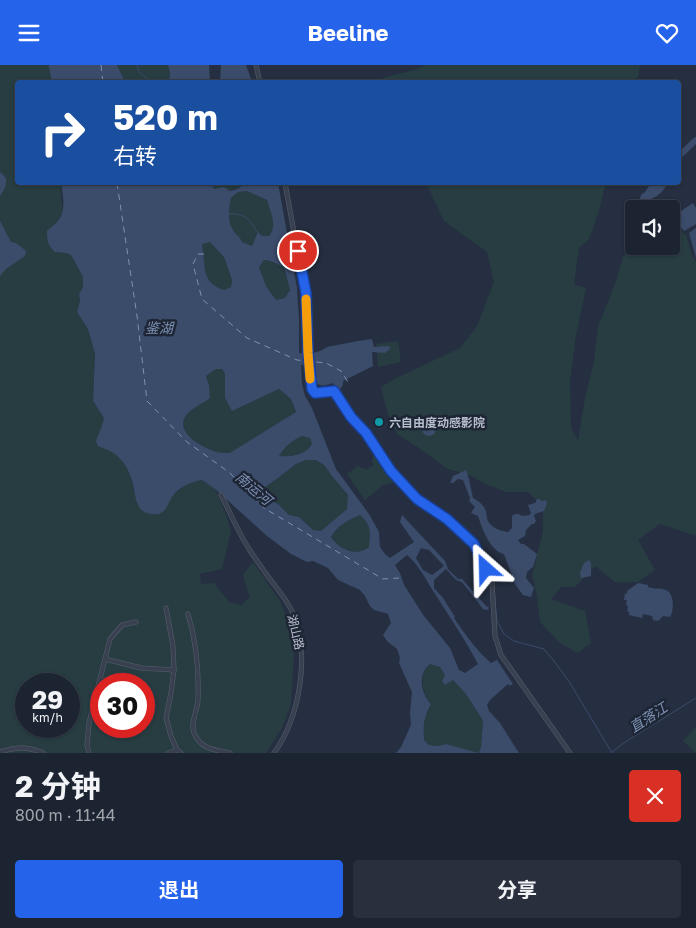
<!DOCTYPE html>
<html lang="zh">
<head>
<meta charset="utf-8">
<style>
  :root { --surface:#1c2331; --page:#292f3d; --text:#f1f3f6; --muted:#a0a4ab; --line:#3a404d; --accent:#2563eb }
  body { margin:0; font-family:"Golos Text","Noto Sans SC",sans-serif; background:var(--page); color:var(--text); height:100vh; display:flex; flex-direction:column; font-size:19px; white-space:nowrap }
  * { box-sizing:border-box; margin:0 }
  p { font-size:16px; color:var(--muted) }
  .icon { flex:none; width:28px; height:28px; fill:none; stroke:currentColor; stroke-width:2; stroke-linecap:round; stroke-linejoin:round }
  .map { position:relative; height:688px; overflow:hidden }
  .panel { display:flex; flex-direction:column; background:var(--surface); flex:1 }
  .panel>* { flex:none }
  .guide { position:absolute; left:15px; top:15px; width:666px; height:105px; border-radius:5px; box-shadow:0 1px 4px #0004,0 0 0 1px var(--line); background:#1a4fa0; color:#fff; overflow:hidden }
  .tools { position:absolute; left:625px; top:135px; display:grid; gap:10px }
  .tools a { display:grid; place-items:center; width:55px; height:55px; border-radius:5px; background:var(--surface); box-shadow:0 1px 4px #0004,0 0 0 1px var(--line); font-size:25px }
  .speed { position:absolute; left:15px; top:608px; display:flex; gap:10px; font-size:25px; font-weight:700; text-align:center }
  .speed>* { display:grid; place-content:center; width:65px; height:65px; border-radius:50%; background:var(--surface); box-shadow:0 1px 4px #0004,0 0 0 1px var(--line); line-height:1 }
  .speed small { font-size:12px; font-weight:400 }
  .speed .limit { border:8px solid #d22; background:#fff; color:#111 }
  .pin { position:absolute; display:grid; place-items:center; width:42px; height:42px; color:#fff; margin:-21px; border:2px solid #fff; border-radius:50%; box-shadow:0 1px 5px #0007 }
  .me { position:absolute; width:55px; margin:-28px; rotate:335deg; stroke-linejoin:round; filter:drop-shadow(0 0 4px #0008) }
  .turn { display:flex; align-items:center; gap:18px; height:105px; padding:0 15px; font-size:22px }
  .turn .icon { width:65px; height:65px; stroke-width:2.5 }
  .turn b { display:block; font-size:35px; line-height:42px }
  .round { display:grid; place-items:center; flex:none; width:52px; height:52px; border-radius:5px; background:var(--page) }
  .head { display:flex; align-items:center; justify-content:space-between; height:85px; padding:0 15px }
  h1 { font-size:30px; font-weight:700; line-height:38px }
  .button { display:flex; gap:10px; margin-top:auto; padding:10px 15px }
  .button a { flex:1; height:58px; border-radius:5px; background:var(--accent); color:#fff; font-size:20px; font-weight:700; line-height:58px; text-align:center }
  .button a+a { background:var(--page); color:var(--text) }
  header { display:flex; justify-content:space-between; align-items:center; height:65px; padding:0 15px; background:var(--accent); color:#fff; font-size:22px; font-weight:700 }
  .map>svg:first-child { display:block }
  .green { fill:#273d41; fill-rule:evenodd }
  .water { fill:#3b4b6a; fill-rule:evenodd }
  .lines { fill:none; stroke-linecap:round; stroke-linejoin:round }
  .stream { stroke:#3b4b6a; stroke-width:1 }
  .river { stroke:#3b4b6a; stroke-width:6 }
  .ferry { stroke:#7d91b2; stroke-width:1; stroke-dasharray:6 5; stroke-linecap:butt }
  .street-casing { stroke:#575f6e; stroke-width:5 }
  .street { stroke:#394150; stroke-width:4 }
  .route-casing { stroke:#184099; stroke-width:12 }
  .route { stroke:#2563eb; stroke-width:9 }
  .slow { stroke:#f59e0b; stroke-width:9 }
  .culture-dot { fill:#0f9aa8; stroke:#1e2636; stroke-width:2 }
  .labels { text-anchor:middle; dominant-baseline:central; stroke-width:5; stroke-linejoin:round; paint-order:stroke }
  .poi-label { font-size:12px; font-weight:bold; fill:#b6bdcb; stroke:#1e2636; text-anchor:start }
  .street-label { font-size:12px; fill:#b6bdcb; stroke:#1e2636 }
  .water-label { font-size:14px; font-style:italic; fill:#7d91b2; stroke:#1e2636 }
</style>
</head>
<body>
<header><svg class="icon" aria-label="menu" viewBox="0 0 24 24"><path d="M4 6h16M4 12h16M4 18h16"/></svg>Beeline<svg class="icon" aria-label="heart" viewBox="0 0 24 24"><path d="M12 20l-8-8c-3-5 5-10 8-4 3-6 11-1 8 4z"/></svg></header>
<div class="map">
<svg width="696" height="688" viewBox="0 0 696 688">
  <rect width="100%" height="100%" fill="#252f41"/>
  <!-- green -->
  <g class="green">
    <path d="M0,0H50L51,17L18,18V118H60L63,147L57,158L55,187L66,188L71,190L83,212V222L79,229L80,236L77,247L88,264L95,289L93,336L104,353L98,381C103,383 109,384 113,387C130,398 133,423 138,441L174,429L188,418L202,415L215,424L226,449L231,466L222,504L200,509L201,519L214,518L229,537L241,540L250,532L243,510L253,497L280,536L291,562L294,588L291,639L282,663L266,688H0ZM26,619H69V661H26ZM101,619H144V661H101Z"/>
    <path d="M117,0H168L170,8L169,17H125Z"/>
    <path d="M425,0H640L638,12L631,17H376C389,8 410,9 425,0Z"/>
    <path d="M211,118H247C233,126 230,126 214,124Z"/>
    <path d="M426,118H608L604,124L599,146L589,174L579,183L574,219L586,223L576,270L570,316L571,363L578,375L585,333L594,297L598,262L615,219L623,192L634,177V181H671V156L686,170L693,192L696,196V471L660,459L638,475L655,505L638,517H615L595,501L575,522H561L551,534L585,546L591,578L578,588L560,578L540,557L537,530L532,511L543,466V442L528,427H506L486,419L471,411L446,403L425,387L397,369L387,346L381,322L394,314L460,283L477,261L494,217L487,187L444,156Z"/>
    <path d="M247,126L267,135C270,146 278,161 270,171H262L252,181L242,177C240,171 236,170 233,165C227,156 229,143 231,133L238,127Z"/>
    <path d="M210,176L224,192L232,215L231,222L224,225C199,217 206,199 202,178Z"/>
    <path d="M264,195C272,195 277,200 284,202L290,225L285,233L276,235L266,221L259,202Z"/>
    <path d="M398,276L401,297L378,302L376,279Z"/>
    <path d="M215,304H222L225,309L232,346L279,324L291,334L296,347L230,389C225,388 219,388 214,386C202,382 176,368 185,352C190,344 202,339 210,333L209,320L206,311Z"/>
    <path d="M302,371L310,373L313,379C306,390 291,392 279,391C284,382 293,375 302,371Z"/>
    <path d="M375,390L379,391L397,416L382,421L365,435L347,409L359,400L360,403L363,402L366,405L374,400L371,396L373,395L372,392Z"/>
    <path d="M306,395H316L324,400L332,411L349,431L347,444L321,466L313,465L299,452L289,450L279,440L263,430L261,425L278,413L296,399Z"/>
    <path d="M360,449C372,461 370,466 369,482C356,492 340,485 331,472C338,460 348,455 360,449Z"/>
    <path d="M430,599L440,602L445,610V619L453,615L466,629L483,657L481,682L479,688L446,679L438,681L429,680L424,675C423,660 424,652 431,639C422,628 418,610 430,599Z"/>
    <path d="M696,662V688L683,676Z"/>
  </g>
  <!-- water -->
  <g class="water">
    <path d="M49,0H117L125,17H51C52,12 49,6 49,0Z"/>
    <path d="M168,0H209L210,17H169L170,8Z"/>
    <path d="M221,0H246L252,17H220Z"/>
    <path d="M0,107L6,113C7,120 4,125 0,131Z"/>
    <path d="M61,118H211L214,124L224,122L230,126L237,124L247,118H278L297,223L299,255V288C308,290 319,288 327,282L358,276L372,274L374,282L389,281L390,284L385,288L372,287L373,301L343,316V320L340,324H337L333,318C316,324 313,318 313,302L309,299L301,300L302,319L305,331L312,343L336,404L369,449L379,467L380,482L385,489L390,493L414,477L400,457L402,450L445,496L448,504L458,514H462L487,542H489L488,545L483,544L462,517L456,515L446,504L434,515V523L443,533L455,552L454,553C465,569 476,585 491,598L497,595L513,619L510,621L508,619L490,635L487,640L489,646L500,658L519,688H396L401,682L411,660L410,648L412,627L399,598L400,593L397,584L387,576L383,570L391,558L388,549L374,545L370,541L365,531L360,525L338,515L328,503L313,496L307,497L291,489L267,471L215,424L202,415C192,417 183,420 175,428C167,436 168,452 151,449C134,447 136,429 132,416C130,409 126,400 121,395C115,387 107,385 98,381L96,376C99,368 102,362 104,353L93,336L95,289L88,264L77,247L80,236L79,229L83,222V212L71,190L66,188L55,187C48,181 47,176 47,166C50,163 53,161 56,158C67,148 63,131 61,118ZM247,126L267,135C270,146 278,161 269,171H262L258,167L252,181L242,177C240,171 236,170 233,165C227,156 229,143 231,133L238,127ZM210,177L224,192L232,215L231,222L224,225C200,217 206,200 202,179ZM264,195C272,195 277,200 284,202L290,225L285,233L276,235L266,221L259,202ZM216,304H222L225,309V333L232,346L279,324L291,334L296,347L230,388C225,388 219,388 214,386C202,382 176,368 185,352C190,344 202,339 210,333L209,320L206,311ZM302,371L310,373L312,379C306,390 291,392 279,391C284,382 293,375 302,371ZM306,395H316L324,400L332,411L348,430L347,444L321,466L313,465L299,452L289,450L279,440L264,430L261,425L278,413L296,399ZM360,450C372,461 370,466 369,482C356,492 340,485 331,472C338,460 348,455 360,450ZM421,483L429,485L444,501L432,510L423,505L416,493ZM407,490C420,501 427,517 437,532C451,554 466,576 478,599L465,608L459,605L450,583L424,551L404,520L400,508L395,500ZM430,599L440,602L445,610L442,616L445,620L453,615L466,629L483,656L481,682L479,688L446,679L438,681L429,680L424,675C423,660 424,652 431,639C421,628 417,610 430,599Z"/>
    <path d="M651,118H667C663,131 650,134 638,140L641,130L645,127Z"/>
    <path d="M693,138L696,143V159L684,166L672,152Z"/>
    <path d="M0,156L11,177L16,178L26,186L25,191L6,204L0,211Z"/>
    <path d="M696,163V193L689,168Z"/>
    <circle cx="429" cy="364" r="7"/>
    <path d="M466,405L469,414L473,433C478,436 482,438 485,444C487,447 486,452 488,456C492,463 500,466 508,467L512,463V451C516,448 518,448 522,451L529,450L531,448L528,440L535,438L536,437V435L539,434L542,436L546,435L547,438L544,446L535,449L534,451L536,456L534,459H532L526,465L525,471L518,475L521,479H524L537,489L533,502L527,507L526,513L534,523L531,532L523,530L515,519L504,489C490,486 482,463 478,451L471,448L475,442L469,436L470,433L463,415L458,414L453,418H450L453,411Z"/>
    <path d="M589,495L591,498V511L581,513L580,508L584,498Z"/>
    <path d="M638,518L648,520V522L657,524V523C661,524 666,524 669,527C674,533 674,546 670,552L663,551L658,556L653,555L652,551L643,549L642,553L629,550V547L627,546L628,541L626,540L627,535H624L625,528L627,529V526Z"/>
  </g>
  <g class="lines">
    <!-- stream -->
    <g class="stream">
      <path d="M137,0L139,7L152,18"/>
      <path d="M228,149C245,148 249,153 257,167"/>
      <path d="M340,324L351,348"/>
      <path d="M353,351L367,363L387,396L400,413"/>
      <path d="M403,416L419,432L448,451L472,474"/>
      <path d="M479,484L488,498L494,516"/>
      <path d="M494,523L497,556L504,569L514,576L544,584L554,596L570,618L612,688"/>
      <path d="M611,688L622,679L696,633"/>
    </g>
    <!-- river -->
    <path class="river" d="M679,91L696,75"/>
    <!-- ferry -->
    <g class="ferry">
      <path d="M101,0L103,18"/>
      <path d="M117,118L137,251L147,336L187,377L230,408L248,428L264,443L383,514L399,513"/>
      <path d="M204,189H198L193,199L202,234L247,273L297,295L326,298L341,306L348,317"/>
    </g>
    <defs>
      <g id="street">
        <path d="M256,0L260,18"/>
        <path d="M285,118L305,228L308,288L312,324L315,328L334,326L351,351L366,368L391,406L417,434L447,454L475,479L492,517L495,571L501,590L570,688"/>
        <path d="M221,430C231,449 239,469 251,487C258,497 265,508 273,518C280,527 287,536 292,546C311,588 300,652 274,688"/>
        <path d="M166,543L173,581L174,605L171,628L166,653L171,671L177,685L181,688"/>
        <path d="M188,549C196,576 199,606 198,634C198,645 190,657 194,668C201,685 216,685 230,688"/>
        <path d="M105,594L141,603L174,605"/>
        <path d="M0,687C15,682 28,681 43,688"/>
        <path d="M89,688L87,680L89,658L110,574L122,560L136,557"/>
        <path d="M168,688L177,685"/>
      </g>
    </defs>
    <!-- street casing -->
    <use href="#street" class="street-casing"/>
    <!-- street -->
    <use href="#street" class="street"/>
  </g>
  <g class="lines">
    <defs>
      <path id="route" d="M298,186L306,228L308,288L312,324L315,328L334,326L351,352L366,368L391,406L417,434L447,454L474,479L486,504"/>
    </defs>
    <!-- route casing -->
    <use href="#route" class="route-casing"/>
    <!-- route -->
    <use href="#route" class="route"/>
    <!-- slow -->
    <path class="slow" d="M306,234L308,288L310,314"/>
  </g>
  <!-- markers -->
  <circle class="culture-dot" cx="379" cy="357" r="5"/>
  <g class="labels">
    <!-- poi labels -->
    <g class="poi-label">
      <text x="389" y="357">六自由度动感影院</text>
    </g>
    <!-- street labels -->
    <g class="street-label">
      <text transform="translate(296 567) rotate(77)">湖山路</text>
    </g>
    <!-- water labels -->
    <g class="water-label">
      <text x="159" y="262">鉴湖</text>
      <text transform="translate(254 423) rotate(40)">南运河</text>
      <text transform="translate(648 652) rotate(-33)">直落江</text>
    </g>
  </g>
</svg>
<div class="tools">
<a><svg class="icon" aria-label="sound" viewBox="0 0 24 24"><path d="M4 9h4l5-4v14l-5-4H4zM17 9q2 3 0 6"/></svg></a>
</div>
<div class="speed"><div>29<small>km/h</small></div><div class="limit">30</div></div>
<div class="pin" style="left:298px;top:186px;background:#d93025"><svg class="icon" aria-label="arrive" viewBox="0 0 24 24"><path d="M6 21V4h12l-3 4 3 4H6"/></svg></div>
<svg class="me" style="left:486px;top:504px" viewBox="-20 -20 40 40"><path d="M0-17L14 15 0 8-14 15z" fill="#2563eb" stroke="#fff" stroke-width="4"/></svg>
<div class="guide">
<div class="turn"><svg class="icon" aria-label="right" viewBox="0 0 24 24"><path d="M7 20v-9h11M14 6l5 5-5 5"/></svg><div><b>520 m</b>右转</div></div>
</div>
</div>
<section class="panel">
<div class="head"><div><h1>2 分钟</h1><p>800 m · 11:44</p></div><a class="round" style="background:#d93025;color:#fff"><svg class="icon" aria-label="close" viewBox="0 0 24 24"><path d="M6 6l12 12M18 6L6 18"/></svg></a></div>
<div class="button"><a>退出</a><a>分享</a></div>
</section>
</body>
</html>
